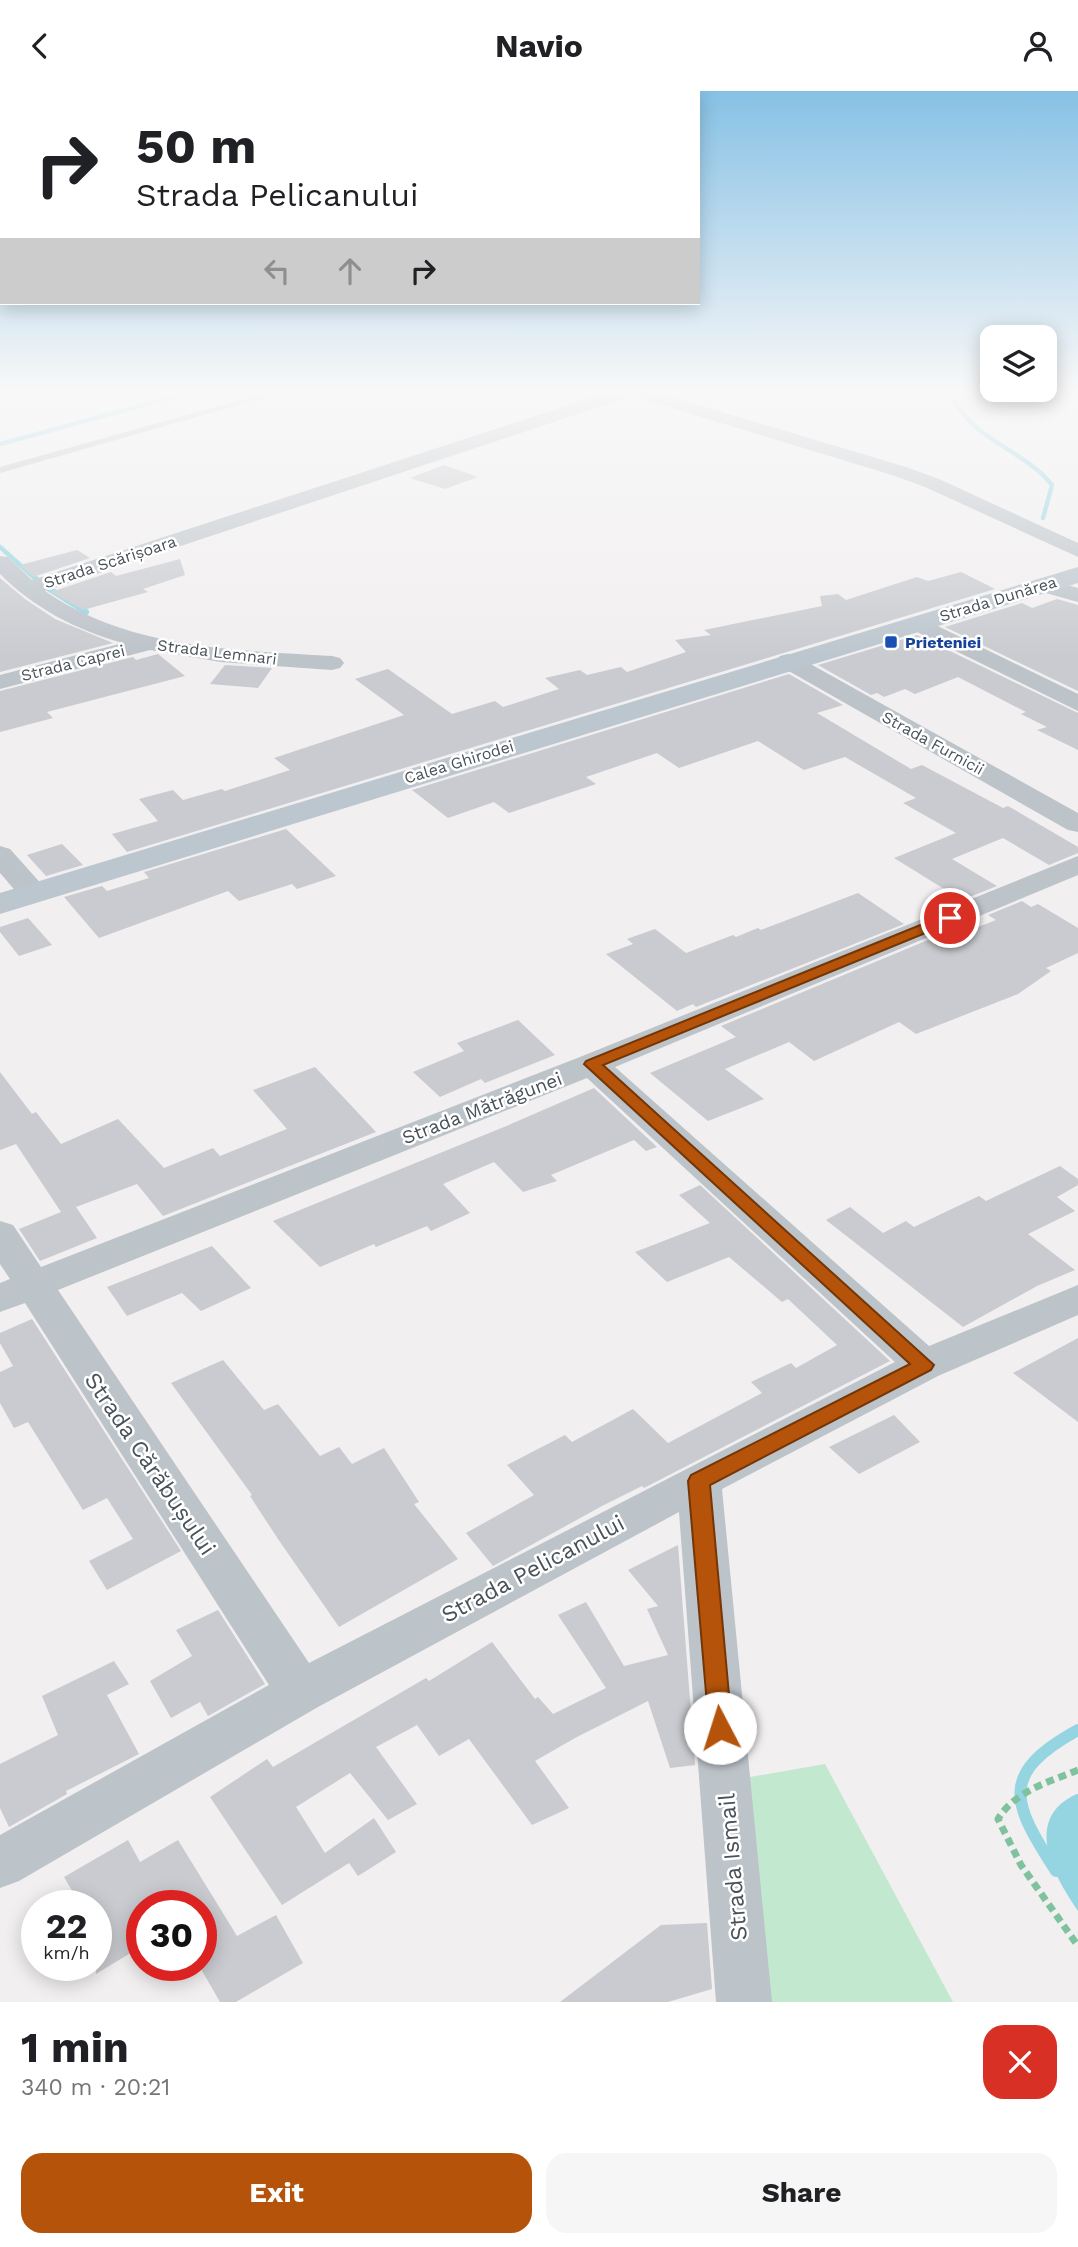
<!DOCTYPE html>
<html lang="en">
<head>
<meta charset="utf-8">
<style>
  :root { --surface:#fff; --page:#f6f6f6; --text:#202124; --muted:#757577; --accent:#b45309 }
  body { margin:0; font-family:"Work Sans",sans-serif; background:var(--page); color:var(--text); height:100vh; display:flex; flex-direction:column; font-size:26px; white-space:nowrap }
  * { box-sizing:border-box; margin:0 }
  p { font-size:23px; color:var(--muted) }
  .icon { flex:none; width:38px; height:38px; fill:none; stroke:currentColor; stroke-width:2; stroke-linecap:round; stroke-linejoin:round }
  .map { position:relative; height:1911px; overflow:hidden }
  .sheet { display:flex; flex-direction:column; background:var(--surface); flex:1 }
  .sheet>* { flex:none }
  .hud { position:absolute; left:0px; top:0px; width:700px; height:214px; box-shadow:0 4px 18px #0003; background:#fff; color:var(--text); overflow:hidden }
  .fabs { position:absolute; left:980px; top:234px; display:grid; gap:14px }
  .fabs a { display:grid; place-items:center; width:77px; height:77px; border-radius:14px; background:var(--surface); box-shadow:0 4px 18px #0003; font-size:35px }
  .speed { position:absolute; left:21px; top:1799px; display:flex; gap:14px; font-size:35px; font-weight:700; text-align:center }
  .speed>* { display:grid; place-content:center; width:91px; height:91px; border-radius:50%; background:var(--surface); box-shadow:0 4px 18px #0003; line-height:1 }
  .speed small { font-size:18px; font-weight:400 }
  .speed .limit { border:10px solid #d22; background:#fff; color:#111 }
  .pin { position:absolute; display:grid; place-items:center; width:60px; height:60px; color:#fff; margin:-30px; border:4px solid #fff; border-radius:50%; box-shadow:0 2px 7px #0007 }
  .me { position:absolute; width:77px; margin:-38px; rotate:355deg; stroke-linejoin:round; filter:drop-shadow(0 0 5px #0008) }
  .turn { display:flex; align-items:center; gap:24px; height:147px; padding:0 21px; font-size:32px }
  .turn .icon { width:91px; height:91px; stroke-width:2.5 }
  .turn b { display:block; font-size:49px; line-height:60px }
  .lanes { display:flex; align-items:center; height:66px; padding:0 21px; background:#0003; justify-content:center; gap:35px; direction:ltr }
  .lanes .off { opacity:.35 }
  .round { display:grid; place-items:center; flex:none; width:74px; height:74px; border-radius:21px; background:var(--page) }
  .headline { display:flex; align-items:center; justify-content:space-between; height:119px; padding:0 21px }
  h1 { font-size:42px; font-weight:700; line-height:52px }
  .action { display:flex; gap:14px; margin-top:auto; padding:14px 21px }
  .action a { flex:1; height:80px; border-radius:21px; background:var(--accent); color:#fff; font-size:28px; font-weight:700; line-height:80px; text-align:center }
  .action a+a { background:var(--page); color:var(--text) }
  header { display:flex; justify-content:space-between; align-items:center; height:91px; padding:0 21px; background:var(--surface); font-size:32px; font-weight:700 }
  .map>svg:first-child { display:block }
  .green { fill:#c2e9cf }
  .water { fill:#94d5e1 }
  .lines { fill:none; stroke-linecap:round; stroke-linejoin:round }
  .stream-far2 { stroke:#94d5e1; stroke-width:4.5 }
  .stream-far1 { stroke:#94d5e1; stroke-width:6 }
  .stream { stroke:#94d5e1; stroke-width:12 }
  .building { fill:#c9cbd0 }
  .path { stroke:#7ec39e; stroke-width:7; stroke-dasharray:8 5; stroke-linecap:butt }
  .lane { fill:#bcc3c9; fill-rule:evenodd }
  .street { fill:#bcc3c9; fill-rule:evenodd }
  .secondary { fill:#bcc6ce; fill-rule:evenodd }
  .route { fill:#b45309; stroke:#753606; stroke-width:2 }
  .transit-dot { fill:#1a4fb4; stroke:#fff; stroke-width:2.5 }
  .labels { text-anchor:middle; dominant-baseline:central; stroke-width:5; stroke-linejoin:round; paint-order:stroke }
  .far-street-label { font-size:16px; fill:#495259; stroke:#fff }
  .far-transit-label { font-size:16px; font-weight:bold; fill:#164399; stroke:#fff; text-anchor:start }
  .street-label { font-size:19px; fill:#495259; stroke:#fff }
  .near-street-label { font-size:23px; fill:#495259; stroke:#fff }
</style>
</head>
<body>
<header><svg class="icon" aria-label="back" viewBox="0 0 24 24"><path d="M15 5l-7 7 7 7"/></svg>Navio<svg class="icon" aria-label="person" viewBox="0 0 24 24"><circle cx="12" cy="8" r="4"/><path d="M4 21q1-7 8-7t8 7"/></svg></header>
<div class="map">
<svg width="1078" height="1911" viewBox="0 0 1078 1911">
  <rect width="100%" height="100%" fill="#f1efef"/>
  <!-- green -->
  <path class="green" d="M825,1673L953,1911H765L744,1687Z"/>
  <!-- water -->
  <path class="water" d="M1077,1703H1078V1820C1055,1787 1021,1727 1077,1703Z"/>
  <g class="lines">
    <!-- stream-far2 -->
    <g class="stream-far2">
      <path d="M957,298L955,311C977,350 1025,360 1052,394L1043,427"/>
      <path d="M0,353L202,298"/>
      <path d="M0,456L38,490"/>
    </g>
    <!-- stream-far1 -->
    <g class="stream-far1">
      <path d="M36,488L38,490"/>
      <path d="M48,497L86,521"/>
    </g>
    <!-- stream -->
    <path class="stream" d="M1056,1780C1012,1712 998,1683 1078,1639"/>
  </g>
  <!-- building -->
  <g class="building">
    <path d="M444,374L478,386L445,398L410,387Z"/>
    <path d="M77,459L90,467L33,486L20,474Z"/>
    <path d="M180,468L185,484L143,498L148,501L83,519L51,501L111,481L116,485Z"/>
    <path d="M961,481L995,498L127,761L112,743L158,730L139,708L173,699L183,709L222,698L225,700L290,679L274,667L404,624L355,588L388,578L452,623L495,610L503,616L559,598L545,587L580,579L587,584L621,576L627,581L686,561L675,549L711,544L704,539L822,515L820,505L838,503L846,509L917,486L928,490Z"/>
    <path d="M0,487L25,508L55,528L113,552L0,581Z"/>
    <path d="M1057,508L1078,514V600L945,536L1022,512L1032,517Z"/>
    <path d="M917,544L1078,622V659L1037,639L1047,636L1021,623L1026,621L958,586L915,603L905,598L884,606L877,602L871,604L818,574Z"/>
    <path d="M158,563L185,585L47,621L53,627L0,641V600L133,566L136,569Z"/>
    <path d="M225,574L272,577L258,597L210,593Z"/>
    <path d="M789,583L843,614L817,622L911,678L922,674L1003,717L1008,715L1078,756V762L1049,774L1003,747L952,768L997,795L962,809L894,767L956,742L903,712L916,707L845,666L804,679L758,650L679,677L657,662L586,686L596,693L509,722L494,711L448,727L412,699Z"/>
    <path d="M286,738L336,785L297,798L292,793L239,810L228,800L99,847L64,806L102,795L107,800L149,787L144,781Z"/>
    <path d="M62,753L83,774L46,785L27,764Z"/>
    <path d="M858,802L904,833L696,916L693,913L677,920L606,863L633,853L627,848L655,838L686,862L733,844L736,846L758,837L761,839Z"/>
    <path d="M1022,810L1031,816L1038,813L1078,837V862L1046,877L1051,880L1018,903L916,943L899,931L814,970L789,951L725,978L764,1008L708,1030L650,982L736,946L721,935L928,849L935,853L996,829L988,824Z"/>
    <path d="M28,827L52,854L19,865L0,841V836Z"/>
    <path d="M518,929L555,964L485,992L481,988L440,1006L413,981L464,960L457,952Z"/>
    <path d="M315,976L376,1041L163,1125L137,1093L76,1116L97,1147L40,1170L19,1138L61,1121L16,1053L0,1059V981L32,1023L36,1021L61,1053L118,1028L164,1077L213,1057L220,1065L287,1038L253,999Z"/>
    <path d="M594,997L657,1056L646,1060L634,1049L551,1084L557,1090L523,1101L494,1071L443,1093L470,1122L431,1140L427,1135L376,1156L374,1153L320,1176L273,1130L504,1036Z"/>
    <path d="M1060,1075L1078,1088V1094L1057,1106L1075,1120L1028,1143L1075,1179L1037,1195L963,1236L826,1129L850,1116L883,1142L906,1130L914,1136L979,1105L986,1110Z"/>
    <path d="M700,1094L890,1270L644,1397L642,1395L602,1415L493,1475L466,1442L534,1404L507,1374L565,1344L572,1351L633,1318L668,1352L762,1302L751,1291L791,1272L796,1277L837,1254L788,1208L782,1211L729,1166L667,1191L635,1161L710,1132L679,1104Z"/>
    <path d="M212,1155L251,1197L201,1220L182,1202L127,1225L107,1196Z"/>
    <path d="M32,1228L181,1460L107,1499L89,1470L133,1448L107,1407L83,1419L28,1331L14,1337L0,1312V1281L13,1275L0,1252V1242Z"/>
    <path d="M1078,1247V1331L1013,1282Z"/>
    <path d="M223,1269L264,1319L278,1313L320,1365L339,1356L352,1373L384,1357L419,1411L414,1413L458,1468L339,1536L278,1448L250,1405L252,1404L171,1292Z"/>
    <path d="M894,1324L920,1351L859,1383L829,1356Z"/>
    <path d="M678,1454L695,1674L670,1677L648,1610L575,1647L535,1670L569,1717L532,1734L469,1648L439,1665L417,1634L376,1656L417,1713L388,1729L350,1682L296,1716L325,1762L374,1727L396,1761L358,1785L349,1772L282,1814L210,1706L267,1668L273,1676L426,1587L429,1590L492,1551L535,1608L538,1606L553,1623L606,1597L558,1524L586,1511L624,1575L668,1564L647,1518L658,1515L628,1479Z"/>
    <path d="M218,1519L265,1593L208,1625L200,1611L171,1627L150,1590L192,1565L176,1539Z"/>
    <path d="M114,1570L129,1593L107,1604L139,1663L66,1700L67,1703L9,1736L0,1717V1673L58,1644L42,1605Z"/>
    <path d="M128,1749L140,1771L178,1749L237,1845L276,1824L303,1872L236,1911H220L201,1878V1815H142V1855L96,1883V1815H81L64,1786Z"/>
    <path d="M707,1832L712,1898L668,1911H560L661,1834Z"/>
  </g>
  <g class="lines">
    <!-- path -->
    <path class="path" d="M1078,1679C1049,1691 1015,1700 998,1728L1021,1774L1078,1855"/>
    <!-- lane -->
    <path class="lane" d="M280,298H295L0,382V376Z"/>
    <!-- street -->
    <g class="street">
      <path d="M618,298H645L906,376L939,388L1078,452V466L925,396L892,384L632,305L45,500C128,558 235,559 332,565L340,567L344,572L340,577L332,579L221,571L150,559L0,598V584L123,552C76,539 34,517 0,483V465L8,466L32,489Z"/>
      <path d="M1043,487L1078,497V511L1035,499L1032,494L1035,489Z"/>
      <path d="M919,526L1078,603V620L911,538L907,533L911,528Z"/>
      <path d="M788,563L796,565L1078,722V741L1068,739L780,575L776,570L780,565Z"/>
      <path d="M0,755L10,758L44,796L49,802L44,808C22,814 14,797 0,782Z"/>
      <path d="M1078,765V784L615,976L929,1255L1078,1194V1224L938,1285L722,1398L772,1911H716L679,1421L318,1616L19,1790L0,1797V1744L269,1594L25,1212L0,1221V1192L10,1188L0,1173V1130L13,1134L41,1176L580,966ZM587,987L895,1271L309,1572L58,1199Z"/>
    </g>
    <!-- secondary -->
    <path class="secondary" d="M1078,476V492L0,823V802Z"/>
  </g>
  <!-- sky -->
  <linearGradient id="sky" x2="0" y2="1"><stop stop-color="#86c1e5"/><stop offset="0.53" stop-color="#f9f8f8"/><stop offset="1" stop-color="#f9f8f8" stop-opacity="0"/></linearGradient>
  <rect width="1078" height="566" fill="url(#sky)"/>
  <!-- route -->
  <path class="route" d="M950,822L957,827L955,830L603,974L934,1274L931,1279L710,1394L732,1637L729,1644L720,1647L712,1644L709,1637L688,1390L691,1384L910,1273L584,973L586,970Z"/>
  <!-- markers -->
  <rect class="transit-dot" x="884" y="544" width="14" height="14" rx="3.5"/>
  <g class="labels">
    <!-- far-street labels -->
    <g class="far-street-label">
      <text transform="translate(110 471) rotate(-18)">Strada Scărișoara</text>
      <text transform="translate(998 508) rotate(-17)">Strada Dunărea</text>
      <text transform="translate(217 561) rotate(7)">Strada Lemnari</text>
      <text transform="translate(73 572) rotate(-14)">Strada Caprei</text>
      <text transform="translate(933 652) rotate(29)">Strada Furnicii</text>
      <text transform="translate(459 671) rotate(-17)">Calea Ghirodei</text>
    </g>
    <!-- far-transit labels -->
    <g class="far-transit-label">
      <text x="905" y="551">Prieteniei</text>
    </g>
    <!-- street labels -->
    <g class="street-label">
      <text transform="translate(482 1017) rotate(-21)">Strada Mătrăgunei</text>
    </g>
    <!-- near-street labels -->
    <g class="near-street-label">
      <text transform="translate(150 1373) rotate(56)">Strada Cărăbușului</text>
      <text transform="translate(533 1478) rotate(-28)">Strada Pelicanului</text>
      <text transform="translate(733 1776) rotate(-95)">Strada Ismail</text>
    </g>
  </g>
</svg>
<div class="fabs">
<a><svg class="icon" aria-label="layers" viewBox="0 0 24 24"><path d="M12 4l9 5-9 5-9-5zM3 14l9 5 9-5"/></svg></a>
</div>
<div class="speed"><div>22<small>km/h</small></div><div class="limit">30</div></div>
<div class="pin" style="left:950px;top:827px;background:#d93025"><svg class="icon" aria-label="arrive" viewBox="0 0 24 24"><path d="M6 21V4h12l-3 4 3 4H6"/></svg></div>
<svg class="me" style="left:720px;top:1637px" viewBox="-20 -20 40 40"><circle r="19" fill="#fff"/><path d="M0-13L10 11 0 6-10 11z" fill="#b45309"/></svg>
<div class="hud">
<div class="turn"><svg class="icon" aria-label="right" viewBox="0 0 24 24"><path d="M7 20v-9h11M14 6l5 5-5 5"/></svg><div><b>50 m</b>Strada Pelicanului</div></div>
<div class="lanes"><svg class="icon off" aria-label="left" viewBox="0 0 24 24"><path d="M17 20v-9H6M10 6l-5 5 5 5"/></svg><svg class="icon off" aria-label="ahead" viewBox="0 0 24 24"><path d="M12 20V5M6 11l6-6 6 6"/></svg><svg class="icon" aria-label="right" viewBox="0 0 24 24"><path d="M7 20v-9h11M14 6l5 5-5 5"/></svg></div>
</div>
</div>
<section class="sheet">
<div class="headline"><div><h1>1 min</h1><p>340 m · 20:21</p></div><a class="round" style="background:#d93025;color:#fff"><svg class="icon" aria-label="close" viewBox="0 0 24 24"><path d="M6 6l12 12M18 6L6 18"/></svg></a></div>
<div class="action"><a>Exit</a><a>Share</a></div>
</section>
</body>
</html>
